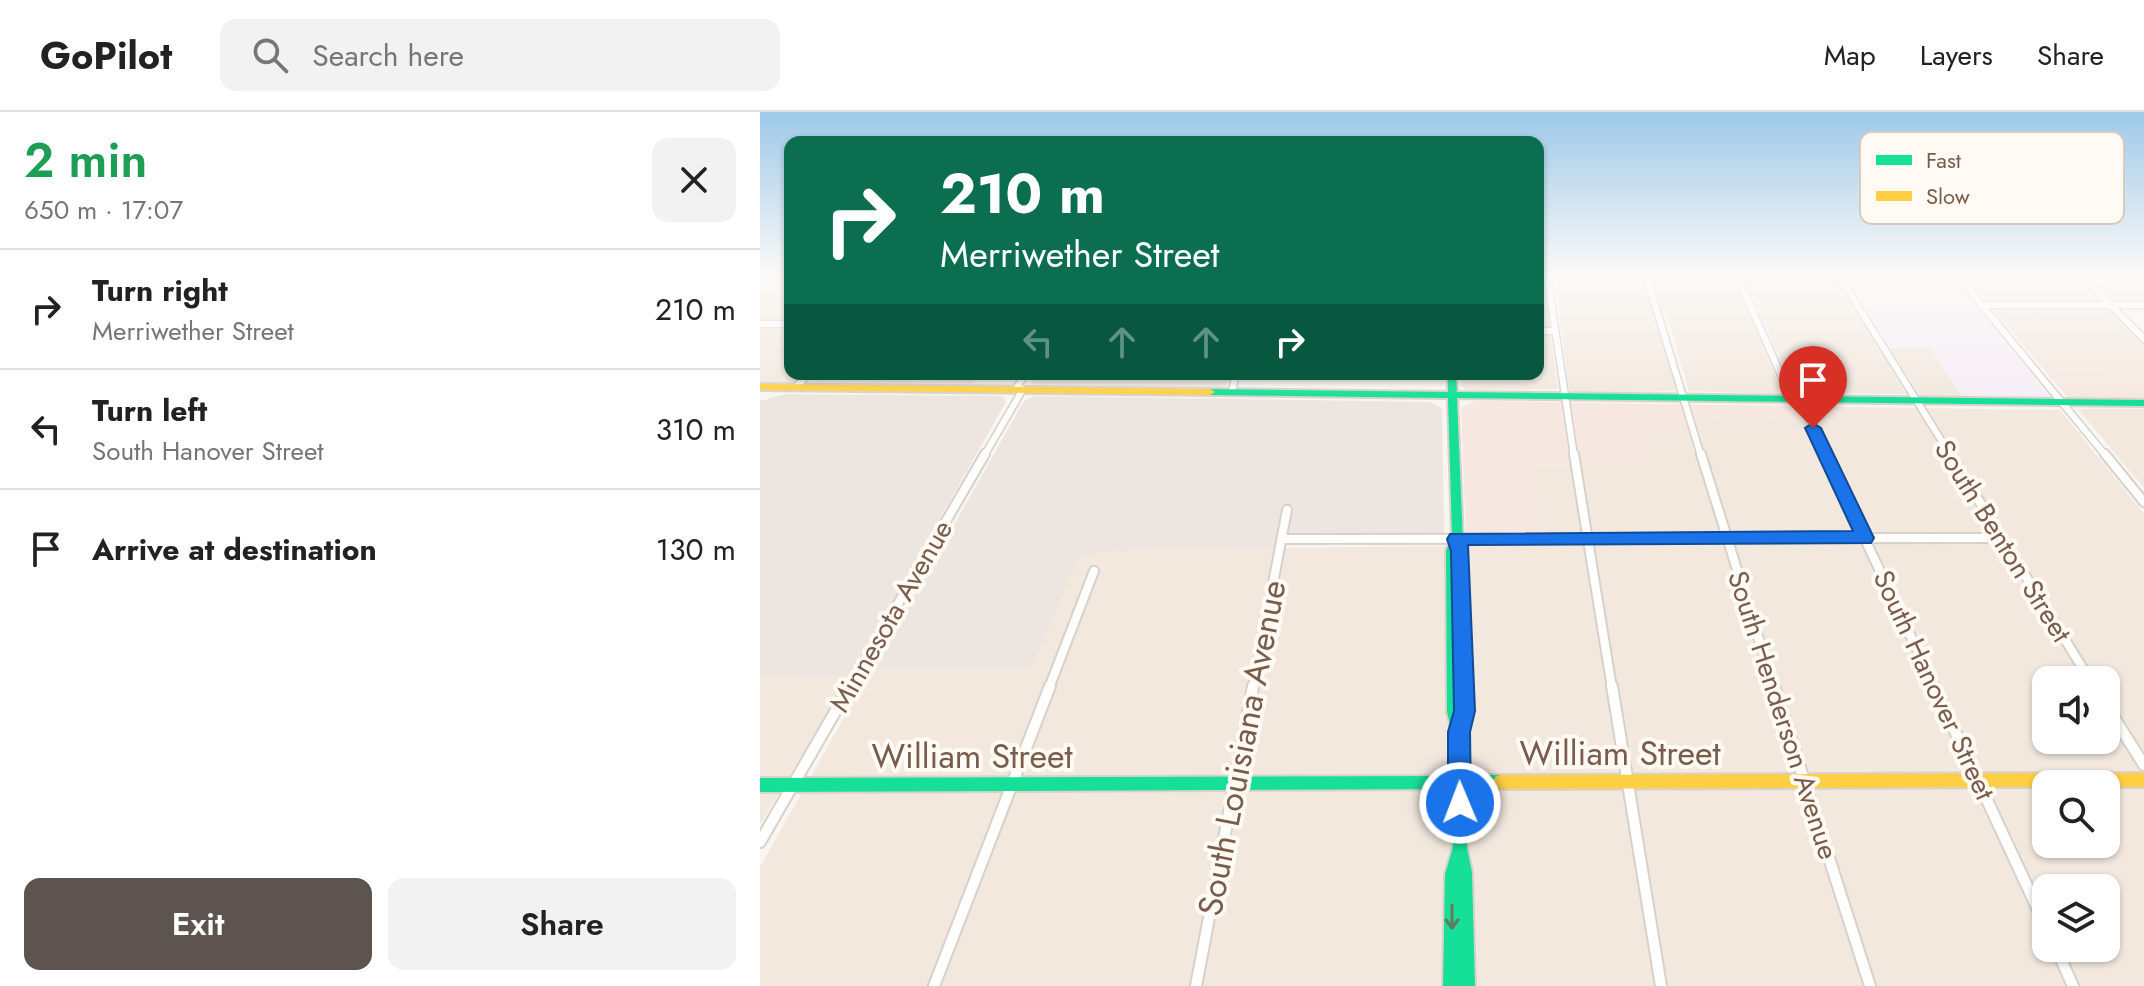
<!DOCTYPE html>
<html lang="en">
<head>
<meta charset="utf-8">
<style>
  :root { --surface:#fff; --page:#f2f2f2; --text:#222; --muted:#767676; --line:#e0e0e0; --accent:#5d544f }
  body { margin:0; font-family:Jost,sans-serif; background:var(--page); color:var(--text); height:100vh; display:flex; flex-direction:column; font-size:30px; white-space:nowrap }
  * { box-sizing:border-box; margin:0 }
  p { font-size:26px; color:var(--muted) }
  .icon { flex:none; width:44px; height:44px; fill:none; stroke:currentColor; stroke-width:2; stroke-linecap:round; stroke-linejoin:round }
  .map { position:relative; flex:1; overflow:hidden }
  .details { display:flex; flex-direction:column; background:var(--surface); width:760px }
  .details>* { flex:none }
  .guide { position:absolute; left:24px; top:24px; width:760px; height:244px; border-radius:16px; box-shadow:0 2px 6px #0004; background:#0b6e4f; color:#fff; overflow:hidden }
  .tools { position:absolute; left:1272px; top:554px; display:grid; gap:16px }
  .tools a { display:grid; place-items:center; width:88px; height:88px; border-radius:16px; background:var(--surface); box-shadow:0 2px 6px #0004; font-size:40px }
  .pin { position:absolute; display:grid; place-items:center; width:68px; height:68px; color:#fff; margin:-82px -34px; border-radius:50% 50% 50% 0; rotate:-45deg; box-shadow:0 0 8px #0007 }
  .pin .icon { rotate:45deg }
  .me { position:absolute; width:88px; margin:-44px; rotate:359deg; stroke-linejoin:round; filter:drop-shadow(0 0 6px #0008) }
  .turn { display:flex; align-items:center; gap:28px; height:168px; padding:0 24px; font-size:36px }
  .turn .icon { width:104px; height:104px; stroke-width:2.5 }
  .turn b { display:block; font-size:56px; line-height:68px }
  .lanes { display:flex; align-items:center; height:76px; padding:0 24px; background:#0003; justify-content:center; gap:40px; direction:ltr }
  .lanes .off { opacity:.35 }
  .round { display:grid; place-items:center; flex:none; width:84px; height:84px; border-radius:16px; background:var(--page) }
  .summary { display:flex; align-items:center; justify-content:space-between; height:136px; padding:0 24px }
  h1 { font-size:48px; font-weight:600; line-height:60px; color:#1e9e55 }
  .button { display:flex; gap:16px; margin-top:auto; padding:16px 24px }
  .button a { flex:1; height:92px; border-radius:16px; background:var(--accent); color:#fff; font-size:32px; font-weight:600; line-height:92px; text-align:center }
  .button a+a { background:var(--page); color:var(--text) }
  ul { padding:0; list-style:none }
  li { display:flex; align-items:center; gap:24px; height:120px; padding:0 24px; border-top:2px solid var(--line) }
  li div { flex:1 }
  li b { display:block; font-size:30px }
  li em { font-style:normal }
  header { display:flex; align-items:center; gap:48px; box-sizing:border-box; height:112px; padding:0 40px; background:var(--surface); border-bottom:2px solid var(--line) }
  header strong { font-size:38px }
  nav { display:flex; gap:44px; margin-inline-start:auto; font-size:28px }
  .search { width:560px; height:72px; background:var(--page); display:flex; align-items:center; gap:20px; box-sizing:border-box; padding:0 28px; border-radius:16px; color:var(--muted); font-size:30px }
  main { display:flex; flex:1; min-height:0 }
  .map>svg:first-child { display:block }
  .residential { fill:#f2e8de; fill-rule:evenodd }
  .commercial { fill:#f6e8e1 }
  .industrial { fill:#ede5e0 }
  .education { fill:#f6eef6 }
  .lines { fill:none; stroke-linecap:round; stroke-linejoin:round }
  .street-far2-casing { stroke:#d7d1cb; stroke-width:9 }
  .street-far1-casing { stroke:#d7d1cb; stroke-width:12 }
  .street-casing { stroke:#d7d1cb; stroke-width:14 }
  .fast-casing { stroke:#d9d2cb; stroke-width:4 }
  .slow-casing { stroke:#d9d2cb; stroke-width:4 }
  .street-far2 { stroke:#fefefd; stroke-width:6 }
  .street-far1 { stroke:#fefefd; stroke-width:8 }
  .street { stroke:#fefefd; stroke-width:10 }
  .fast { fill:#16e098; fill-rule:evenodd }
  .slow { fill:#ffcf43; fill-rule:evenodd }
  .oneway { stroke:#617d60 }
  .route { fill:#1a73e8; stroke:#114b97; stroke-width:2 }
  .labels { text-anchor:middle; dominant-baseline:central; stroke-width:8; stroke-linejoin:round; paint-order:stroke }
  .street-label { font-size:28px; fill:#7a5c4d; stroke:#fffaf3 }
  .near-street-label { font-size:34px; fill:#7a5c4d; stroke:#fffaf3 }
  .key { fill:#fffaf3; stroke:#d7cbc1; stroke-width:2 }
  .key-label { font-size:22px; fill:#7a5c4d }
</style>
</head>
<body>
<header>
<strong>GoPilot</strong>
<div class="search"><svg class="icon" aria-label="search" viewBox="0 0 24 24"><circle cx="10" cy="10" r="6"/><path d="M15 15l6 6"/></svg>Search here</div>
<nav><a>Map</a><a>Layers</a><a>Share</a></nav>
</header>
<main>
<section class="details">
<div class="summary"><div><h1>2 min</h1><p>650 m · 17:07</p></div><a class="round"><svg class="icon" aria-label="close" viewBox="0 0 24 24"><path d="M6 6l12 12M18 6L6 18"/></svg></a></div>
<ul>
<li><svg class="icon" aria-label="right" viewBox="0 0 24 24"><path d="M7 20v-9h11M14 6l5 5-5 5"/></svg><div><b>Turn right</b><p>Merriwether Street</p></div><em>210 m</em></li>
<li><svg class="icon" aria-label="left" viewBox="0 0 24 24"><path d="M17 20v-9H6M10 6l-5 5 5 5"/></svg><div><b>Turn left</b><p>South Hanover Street</p></div><em>310 m</em></li>
<li><svg class="icon" aria-label="arrive" viewBox="0 0 24 24"><path d="M6 21V4h12l-3 4 3 4H6"/></svg><div><b>Arrive at destination</b></div><em>130 m</em></li>
</ul>
<div class="button"><a>Exit</a><a>Share</a></div>
</section>
<div class="map">
<svg width="1384" height="874" viewBox="0 0 1384 874">
  <rect width="100%" height="100%" fill="#f9f5f0"/>
  <!-- residential -->
  <g class="residential">
    <path d="M0,163H30V262H43L36,270H0Z"/>
    <path d="M1206,163H1258L1282,190H1229Z"/>
    <path d="M778,167L783,168L798,277L706,278L701,274L700,262H778Z"/>
    <path d="M795,169H975L1022,280L1017,282L929,279L906,201H893L916,279L815,281L809,278Z"/>
    <path d="M986,170H1078L1146,282L1035,280Z"/>
    <path d="M1348,195L1384,231V259L1351,260L1346,255H1282L1232,196Z"/>
    <path d="M1130,236H1170L1202,284H1160Z"/>
    <path d="M271,262H472L467,273L460,275L277,273L272,271Z"/>
    <path d="M1152,296L1300,298L1384,402V874H0V755L111,558L272,555L319,442L387,437L785,433L773,354L884,352L877,322L943,323L939,308L1160,311ZM1286,568H1346V628H1286ZM1286,672H1346V732H1286ZM1286,776H1346V836H1286Z"/>
    <path d="M1318,297H1384V376Z"/>
    <path d="M91,563L0,712V565Z"/>
  </g>
  <!-- commercial -->
  <g class="commercial">
    <path d="M1258,163H1315L1341,190H1282Z"/>
    <path d="M1327,163H1384V190H1356Z"/>
    <path d="M1282,255H1347L1352,260L1384,259V287H1309Z"/>
    <path d="M56,262H219L213,272L54,270L52,266Z"/>
    <path d="M715,289L1152,296L1161,311L940,308L944,323L878,322L884,352L773,354L784,422L706,423L701,296Z"/>
  </g>
  <!-- industrial -->
  <g class="industrial">
    <path d="M26,282L242,284L246,290L91,563L0,565V289Z"/>
    <path d="M274,284L671,290L682,297L684,422L517,426L515,436L387,437L320,442L272,555L112,558L264,289Z"/>
  </g>
  <!-- education -->
  <path class="education" d="M1091,170H1196L1291,286L1202,284L1170,236H1130Z"/>
  <g class="lines">
    <defs>
      <g id="street-far2">
        <path d="M787,163L814,344"/>
        <path d="M886,163L941,344"/>
        <path d="M1197,163L1346,344"/>
        <path d="M1321,163L1384,227"/>
        <path d="M778,164L1200,167"/>
        <path d="M978,166L1032,288"/>
        <path d="M1081,167L1191,344"/>
        <path d="M1222,193H1384"/>
        <path d="M0,212H30"/>
        <path d="M778,219H795"/>
        <path d="M36,275L48,262"/>
        <path d="M256,277L265,262"/>
        <path d="M472,279L476,262"/>
        <path d="M1040,288L1066,344"/>
        <path d="M224,344L263,277"/>
      </g>
      <g id="street-far1">
        <path d="M814,342L852,576"/>
        <path d="M941,342L1014,576"/>
        <path d="M1065,342L1175,576"/>
        <path d="M1190,342L1330,568"/>
        <path d="M1345,342L1384,390"/>
        <path d="M522,427L1240,426"/>
        <path d="M89,576L225,342"/>
        <path d="M289,576L334,459"/>
        <path d="M493,576L527,398"/>
      </g>
      <g id="street">
        <path d="M852,574L901,874"/>
        <path d="M1014,574L1110,874"/>
        <path d="M1174,574L1286,815"/>
        <path d="M1346,593L1384,653"/>
        <path d="M0,730L90,574"/>
        <path d="M1296,836L1313,874"/>
        <path d="M174,874L290,574"/>
        <path d="M436,874L493,574"/>
      </g>
      <path id="fast" d="M688,262H696L697,280L1384,288V294L697,286L710,599L705,619L706,663H740L745,665L747,670L745,675L740,677H706L707,736L712,760L715,874H683L685,762L693,735V677L0,680V666L692,664V620L687,600L686,439L692,424L688,286L450,283L445,280L450,277L688,280Z"/>
      <g id="slow">
        <path d="M0,272L450,277L455,280L450,283L0,278Z"/>
        <path d="M1384,661V675H1346V672H1286V675L740,677L735,675L733,670L735,665L740,663Z"/>
      </g>
    </defs>
    <!-- street-far2 casing -->
    <use href="#street-far2" class="street-far2-casing"/>
    <!-- street-far1 casing -->
    <use href="#street-far1" class="street-far1-casing"/>
    <!-- street casing -->
    <use href="#street" class="street-casing"/>
    <!-- fast casing -->
    <use href="#fast" class="fast-casing"/>
    <!-- slow casing -->
    <use href="#slow" class="slow-casing"/>
    <!-- street-far2 -->
    <use href="#street-far2" class="street-far2"/>
    <!-- street-far1 -->
    <use href="#street-far1" class="street-far1"/>
    <!-- street -->
    <use href="#street" class="street"/>
    <!-- fast -->
    <use href="#fast" class="fast"/>
    <!-- slow -->
    <use href="#slow" class="slow"/>
  </g>
  <!-- one-way arrows -->
  <defs><path id="oneway-shaft" d="M-6 0H5M1.5-3L5.5 0L1.5 3" fill="none" stroke-width="1.6" stroke-linecap="round" stroke-linejoin="round" transform="scale(2)"/></defs>
  <use class="oneway" href="#oneway-shaft" transform="translate(692 805) rotate(90)"/>
  <!-- sky -->
  <linearGradient id="sky" x2="0" y2="1"><stop stop-color="#9ec9e9"/><stop offset="0.57" stop-color="#fcfaf8"/><stop offset="1" stop-color="#fcfaf8" stop-opacity="0"/></linearGradient>
  <rect width="1384" height="286" fill="url(#sky)"/>
  <!-- route -->
  <path class="route" d="M1053,311L1061,316L1114,426L1111,431L708,433L715,599L710,620L711,691L708,699L700,702L692,699L688,691V620L694,599L691,439L687,427L690,422L1093,419L1045,316Z"/>
  <g class="labels">
    <!-- street labels -->
    <g class="street-label">
      <text transform="translate(1243 429) rotate(58)">South Benton Street</text>
      <text transform="translate(131 504) rotate(-60)">Minnesota Avenue</text>
      <text transform="translate(1174 573) rotate(65)">South Hanover Street</text>
      <text transform="translate(1023 603) rotate(72)">South Henderson Avenue</text>
    </g>
    <!-- near-street labels -->
    <g class="near-street-label">
      <text transform="translate(482 636) rotate(-79)">South Louisiana Avenue</text>
      <text x="860" y="641">William Street</text>
      <text x="212" y="644">William Street</text>
    </g>
  </g>
  <!-- legend -->
  <rect x="1100" y="20" width="264" height="92" rx="12" class="key"/>
  <rect x="1116" y="43" width="36" height="10" fill="#16e098"/>
  <rect x="1116" y="79" width="36" height="10" fill="#ffcf43"/>
  <g class="key-label">
    <text x="1166" y="56">Fast</text>
    <text x="1166" y="92">Slow</text>
  </g>
</svg>
<div class="tools">
<a><svg class="icon" aria-label="sound" viewBox="0 0 24 24"><path d="M4 9h4l5-4v14l-5-4H4zM17 9q2 3 0 6"/></svg></a>
<a><svg class="icon" aria-label="search" viewBox="0 0 24 24"><circle cx="10" cy="10" r="6"/><path d="M15 15l6 6"/></svg></a>
<a><svg class="icon" aria-label="layers" viewBox="0 0 24 24"><path d="M12 4l9 5-9 5-9-5zM3 14l9 5 9-5"/></svg></a>
</div>
<div class="pin" style="left:1053px;top:316px;background:#d93025"><svg class="icon" aria-label="arrive" viewBox="0 0 24 24"><path d="M6 21V4h12l-3 4 3 4H6"/></svg></div>
<svg class="me" style="left:700px;top:691px" viewBox="-20 -20 40 40"><circle r="17" fill="#1a73e8" stroke="#fff" stroke-width="3"/><path d="M0-11L8 9 0 5-8 9z" fill="#fff"/></svg>
<div class="guide">
<div class="turn"><svg class="icon" aria-label="right" viewBox="0 0 24 24"><path d="M7 20v-9h11M14 6l5 5-5 5"/></svg><div><b>210 m</b>Merriwether Street</div></div>
<div class="lanes"><svg class="icon off" aria-label="left" viewBox="0 0 24 24"><path d="M17 20v-9H6M10 6l-5 5 5 5"/></svg><svg class="icon off" aria-label="ahead" viewBox="0 0 24 24"><path d="M12 20V5M6 11l6-6 6 6"/></svg><svg class="icon off" aria-label="ahead" viewBox="0 0 24 24"><path d="M12 20V5M6 11l6-6 6 6"/></svg><svg class="icon" aria-label="right" viewBox="0 0 24 24"><path d="M7 20v-9h11M14 6l5 5-5 5"/></svg></div>
</div>
</div>
</main>
</body>
</html>
